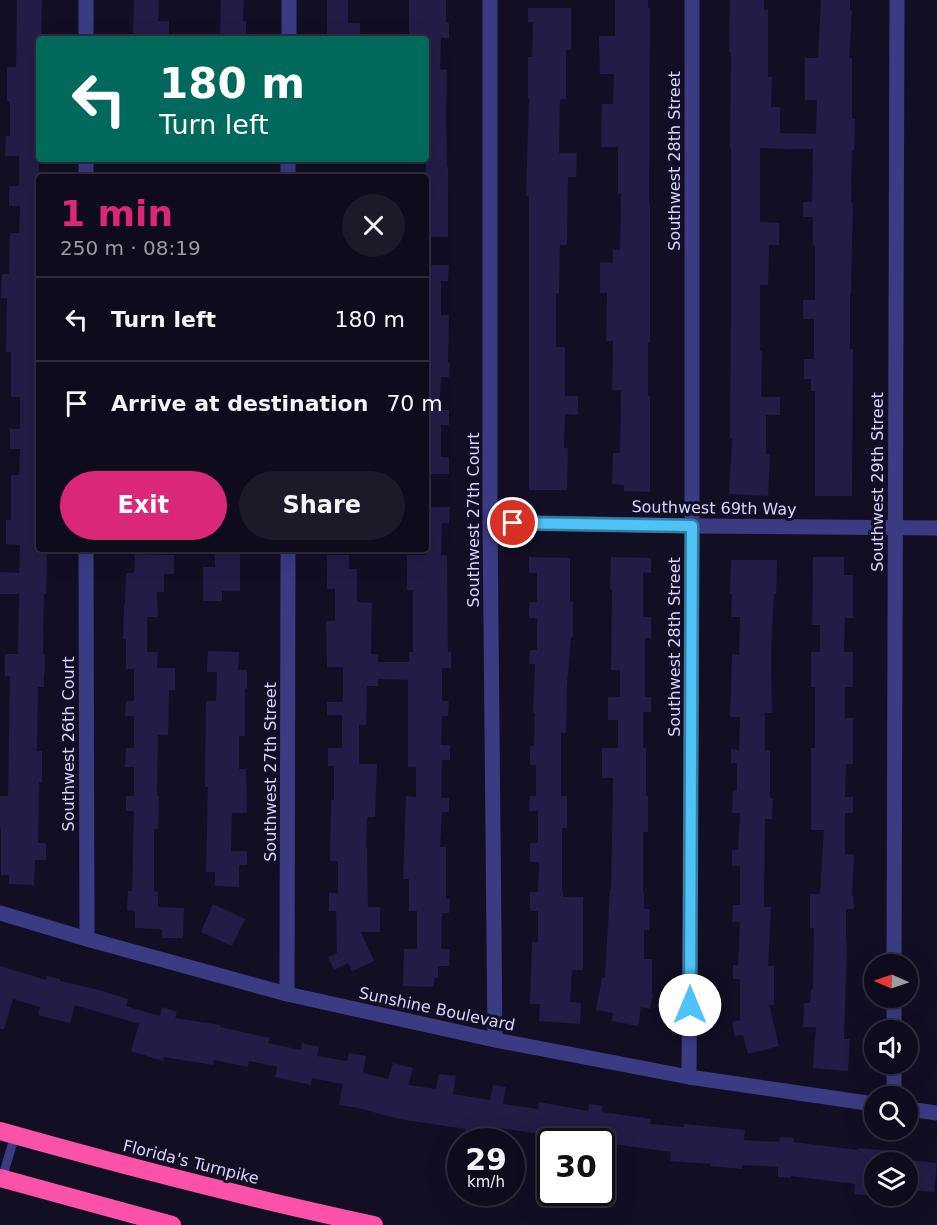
<!DOCTYPE html>
<html lang="en">
<head>
<meta charset="utf-8">
<style>
  :root { --surface:#0e0b1c; --page:#1c1929; --text:#f1f3f6; --muted:#9b9ba3; --line:#2e2b3b; --accent:#db2777 }
  body { margin:0; font-family:"DejaVu Sans",sans-serif; background:var(--page); color:var(--text); height:100vh; display:flex; flex-direction:column; font-size:22px; white-space:nowrap }
  * { box-sizing:border-box; margin:0 }
  p { font-size:20px; color:var(--muted) }
  .icon { flex:none; width:33px; height:33px; fill:none; stroke:currentColor; stroke-width:2; stroke-linecap:round; stroke-linejoin:round }
  .map { position:relative; flex:1; overflow:hidden }
  .sheet { position:absolute; left:36px; top:174px; width:393px; height:378px; display:flex; flex-direction:column; background:var(--surface); border-radius:6px; box-shadow:0 6px 24px #0002,0 0 0 2px var(--line) }
  .sheet>* { flex:none }
  .guide { position:absolute; left:36px; top:36px; width:393px; height:126px; border-radius:6px; box-shadow:0 6px 24px #0002,0 0 0 2px var(--line); background:#00695c; color:#fff; overflow:hidden }
  .needle { width:39px; rotate:272deg }
  .buttons { position:absolute; left:864px; top:954px; display:grid; gap:12px }
  .buttons a { display:grid; place-items:center; width:54px; height:54px; border-radius:50%; background:var(--surface); box-shadow:0 6px 24px #0002,0 0 0 2px var(--line); font-size:30px }
  .speed { position:absolute; left:447px; top:1128px; display:flex; gap:12px; font-size:30px; font-weight:700; text-align:center }
  .speed>* { display:grid; place-content:center; width:78px; height:78px; border-radius:50%; background:var(--surface); box-shadow:0 6px 24px #0002,0 0 0 2px var(--line); line-height:1 }
  .speed small { font-size:15px; font-weight:400 }
  .speed .limit { border:3px solid #111; border-radius:9px; background:#fff; color:#111 }
  .pin { position:absolute; display:grid; place-items:center; width:51px; height:51px; color:#fff; margin:-26px; border:3px solid #fff; border-radius:50%; box-shadow:0 2px 6px #0007 }
  .me { position:absolute; width:66px; margin:-33px; rotate:0deg; stroke-linejoin:round; filter:drop-shadow(0 0 4px #0008) }
  .turn { display:flex; align-items:center; gap:21px; height:126px; padding:0 24px; font-size:27px }
  .turn .icon { width:78px; height:78px; stroke-width:2.5 }
  .turn b { display:block; font-size:42px; line-height:51px }
  .round { display:grid; place-items:center; flex:none; width:63px; height:63px; border-radius:32px; background:var(--page) }
  .head { display:flex; align-items:center; justify-content:space-between; height:102px; padding:0 24px }
  h1 { font-size:36px; font-weight:600; line-height:45px; color:var(--accent) }
  .primary-button { display:flex; gap:12px; margin-top:auto; padding:12px 24px }
  .primary-button a { flex:1; height:69px; border-radius:36px; background:var(--accent); color:#fff; font-size:24px; font-weight:600; line-height:69px; text-align:center }
  .primary-button a+a { background:var(--page); color:var(--text) }
  ul { padding:0; list-style:none }
  li { display:flex; align-items:center; gap:18px; height:84px; padding:0 24px; border-top:2px solid var(--line) }
  li div { flex:1 }
  li b { display:block; font-size:22px }
  li em { font-style:normal }
  .map>svg:first-child { display:block }
  .building { fill:#231c46 }
  .lines { fill:none; stroke-linecap:round; stroke-linejoin:round }
  .service { stroke:#3b3b84; stroke-width:9 }
  .minor { stroke:#3b3b84; stroke-width:15 }
  .motorway { stroke:#fc51a9; stroke-width:18 }
  .route-casing { stroke:#337fa1; stroke-width:15 }
  .route { stroke:#4fc3f7; stroke-width:10 }
  .labels { text-anchor:middle; dominant-baseline:central; stroke-width:6; stroke-linejoin:round; paint-order:stroke }
  .street-label { font-size:16px; fill:#d8d4fe; stroke:#120f25 }
</style>
</head>
<body>
<div class="map">
<svg width="937" height="1225" viewBox="0 0 937 1225">
  <rect width="100%" height="100%" fill="#120f25"/>
  <!-- building -->
  <g class="building">
    <path d="M17,0H42L41,39H39V554H47L46,594H44L43,654H45V673H44V687H38L37,751H42V782H39L38,843H46V860H35L34,885L9,884V875H1V828H0V796H8L10,676H5V654H18L19,594H0V572L19,573L20,545L6,544V520H11V475H19L20,449H10V429H20V397H11V352H6L7,298H1L2,274H9L10,233H19L20,206H9V186H19V156H5L6,136H10V101H7V67H16Z"/>
    <path d="M134,0H159L158,21H169V39H133Z"/>
    <path d="M221,0H244L243,21H246V39H220Z"/>
    <path d="M327,0H348V23H360V39H327Z"/>
    <path d="M409,0H446V23H449V38H441L440,69L447,70L446,117L447,167H448V237H426V39H416V35H409Z"/>
    <path d="M615,0H648V8H650L649,203H650V342H648V396H650V492L624,491V485L612,484L613,453H620L621,390H612L613,341H606L607,293H600V262L613,263V250H620L621,194H618V147H601L602,104H613L614,74H600L599,36H615Z"/>
    <path d="M730,0H764V10H768V77H772L771,107H780V133L816,134L817,100H805V58H818L821,0H850V11H852L849,58H852V119H855L854,150H852L851,203H853L851,294H850V349H853L852,496H815V391H811V379H804V359H814V319H803V300H815V245H813V217H803V202H812L813,149H789L760,148V222L779,223V245H769L768,285H760V351H762L761,397H780V415H766V454H770L768,496L729,494L732,439H730L731,293V148H730L731,52H729Z"/>
    <path d="M528,8H571V50H566V99H560L559,153H577L576,177H568L567,245H560L559,293H556V347H565V396H578V415L565,414L564,448H568L567,490H529V196H526L529,98H528V57H532L533,22H528Z"/>
    <path d="M426,265H449L448,281H441V315H449L448,363H450L449,377H441L439,410H449V425H441V457H449V474H426Z"/>
    <path d="M426,507H450L449,523H442L441,555H447L448,652H451V668H442V701H449L448,716H442L441,745H450V760H442L441,798H449V812H442L440,847H446V899H450L449,913H442L441,949H450L449,966H438V978H435L433,987L403,986L404,949H417V911H409V879H403L406,796L416,797V767H408V680L378,679V686H367L366,725H359V764H377L375,817H367L366,847H367L368,907H380V932H361L374,961L352,971L348,963L334,970L328,957L337,953L336,911H329V893H338V861H330L331,800H334V766H328V748H342V715H327V702H343V667H327L326,621H335V589H327V555H349V569H357V602L372,603L371,654H378V662H409V652H413V590H407V555H426Z"/>
    <path d="M135,554L174,555V574H164V592H157L158,617H147V652H158L157,668H175V690H169L168,735H158L157,796H159L158,829H154V891L158,892V907L184,908L183,938H162V929L135,928V911L127,910L128,891H132L134,811H126V796H134V767H125L126,748H134V716H125L126,701H134V669H126V639H123L124,604H125L126,573H134Z"/>
    <path d="M215,554H240V591H222V601H203V567H215Z"/>
    <path d="M529,557L570,558V602H573V637H571L567,685L566,733L561,732V796H567V828H562V892H563V897H583V970H572L570,1002L581,1003L580,1024L539,1021L540,1004H530L532,942H538V911H530V892H538L539,862H530V843H538V811H529L530,796H536V765H530V746H534L535,713H533L535,664H529L530,650H537V618H529V602H537V573H529Z"/>
    <path d="M611,557L651,558V573L643,572V617H651V638H645V697H651V712H643V748H646V796H648V832H643V891H644V909H650L649,930H644V959H652V994H653L650,1009L641,1007L638,1026L612,1021L613,1013L596,1010L602,978H605L610,890H611L613,778H602V748H618V720H608V697H620V670H611L612,589H610Z"/>
    <path d="M813,557H844V575H853V618H845L844,652H853V687H845V718H853V764H846L845,797H853V813H845V854L854,855L852,895H853L854,909H846V943H847L844,1039H850L848,1071L813,1068L816,1027H803L804,1003H810L811,989H813L814,928H810V894H820L824,830H811V748H815V687H811V652H820V625H812Z"/>
    <path d="M731,560H777L776,594H774L771,655L772,713H765V750H770V798H773L772,819H765L764,907H771L768,966H774V1005H769L779,1046L748,1054L743,1035L735,1036L732,1022L740,1020V979H733V965H738L740,922H732L733,905H740V866H732V850H738L740,813H732L733,790L737,791V763H731V749L739,750L740,717H730L732,654L739,655L740,617H731L732,594H730Z"/>
    <path d="M208,651L239,652L238,670H247V689H245V736H239V769H246L247,813H232L231,851H247V865H239V887L215,886V872H206L208,787H205L206,701H216L217,672H207Z"/>
    <path d="M213,904L245,919L232,946L201,932Z"/>
    <path d="M0,966L46,980L47,976L60,979V981L95,989L128,999L126,1006L160,1016L162,1007L177,1012L175,1018L220,1025V1027L270,1038L268,1043L301,1050L302,1043L319,1047L317,1056L347,1061L349,1053L366,1056L363,1073L388,1079L393,1063L413,1068L408,1085L436,1089L439,1074L456,1076L453,1094L490,1100L493,1085L506,1087L503,1104L538,1109L539,1102L588,1111L589,1104L603,1106L602,1112L651,1119L650,1124L684,1127V1124L745,1130L744,1140L779,1142L780,1137L794,1138L793,1142L858,1150V1148L904,1152L903,1162H874V1196L854,1194L855,1184L791,1176V1178L778,1177V1167L742,1165V1169L710,1166L711,1164L670,1161L671,1152L613,1144L614,1142H584L585,1137L548,1129V1135L500,1128L498,1137L465,1132L466,1129L399,1119L358,1108L339,1105L343,1084L312,1078L311,1085L275,1077L277,1067L249,1061L248,1067L214,1060L213,1065L164,1057L163,1061L131,1051L139,1024L75,1005L70,1023L38,1015L40,1007L13,999L4,1029H0Z"/>
    <path d="M908,1160L937,1163L934,1192L908,1190Z"/>
  </g>
  <g class="lines">
    <!-- service -->
    <path class="service" d="M2,1179L15,1135"/>
    <!-- minor -->
    <g class="minor">
      <path d="M86,0V39"/>
      <path d="M490,0V522L495,1040"/>
      <path d="M289,39V0"/>
      <path d="M86,159V177"/>
      <path d="M288,177V159"/>
      <path d="M490,522L692,526L937,528"/>
      <path d="M86,549L87,939"/>
      <path d="M0,913L87,939L287,994L495,1040L689,1077L874,1104"/>
      <path d="M894,964L897,0"/>
      <path d="M287,994L288,549"/>
      <path d="M894,1030V998"/>
      <path d="M689,1077L692,526V0"/>
      <path d="M894,1096V1064"/>
      <path d="M908,1109L937,1113"/>
    </g>
    <!-- motorway -->
    <g class="motorway">
      <path d="M0,1131C124,1166 248,1198 374,1225"/>
      <path d="M0,1178L172,1225"/>
    </g>
  </g>
  <g class="lines">
    <defs>
      <path id="route" d="M513,523L692,526L690,1005"/>
    </defs>
    <!-- route casing -->
    <use href="#route" class="route-casing"/>
    <!-- route -->
    <use href="#route" class="route"/>
  </g>
  <g class="labels">
    <!-- street labels -->
    <g class="street-label">
      <text transform="translate(674 161) rotate(-90)">Southwest 28th Street</text>
      <text transform="translate(877 482) rotate(-90)">Southwest 29th Street</text>
      <text transform="translate(714 508) rotate(1)">Southwest 69th Way</text>
      <text transform="translate(473 520) rotate(-90)">Southwest 27th Court</text>
      <text transform="translate(674 647) rotate(-90)">Southwest 28th Street</text>
      <text transform="translate(68 744) rotate(-90)">Southwest 26th Court</text>
      <text transform="translate(270 772) rotate(-90)">Southwest 27th Street</text>
      <text transform="translate(437 1009) rotate(12)">Sunshine Boulevard</text>
      <text transform="translate(191 1162) rotate(14)">Florida's Turnpike</text>
    </g>
  </g>
</svg>
<div class="buttons">
<a><svg class="needle" viewBox="-14 -14 28 28"><path d="M0-13l5 13h-10z" fill="#e53935"/><path d="M0 13l5-13h-10z" fill="#9b9ba3"/></svg></a>
<a><svg class="icon" aria-label="sound" viewBox="0 0 24 24"><path d="M4 9h4l5-4v14l-5-4H4zM17 9q2 3 0 6"/></svg></a>
<a><svg class="icon" aria-label="search" viewBox="0 0 24 24"><circle cx="10" cy="10" r="6"/><path d="M15 15l6 6"/></svg></a>
<a><svg class="icon" aria-label="layers" viewBox="0 0 24 24"><path d="M12 4l9 5-9 5-9-5zM3 14l9 5 9-5"/></svg></a>
</div>
<div class="speed"><div>29<small>km/h</small></div><div class="limit">30</div></div>
<div class="pin" style="left:513px;top:523px;background:#d93025"><svg class="icon" aria-label="arrive" viewBox="0 0 24 24"><path d="M6 21V4h12l-3 4 3 4H6"/></svg></div>
<svg class="me" style="left:690px;top:1005px" viewBox="-20 -20 40 40"><circle r="19" fill="#fff"/><path d="M0-13L10 11 0 6-10 11z" fill="#4fc3f7"/></svg>
<div class="guide">
<div class="turn"><svg class="icon" aria-label="left" viewBox="0 0 24 24"><path d="M17 20v-9H6M10 6l-5 5 5 5"/></svg><div><b>180 m</b>Turn left</div></div>
</div>
<section class="sheet">
<div class="head"><div><h1>1 min</h1><p>250 m · 08:19</p></div><a class="round"><svg class="icon" aria-label="close" viewBox="0 0 24 24"><path d="M6 6l12 12M18 6L6 18"/></svg></a></div>
<ul>
<li><svg class="icon" aria-label="left" viewBox="0 0 24 24"><path d="M17 20v-9H6M10 6l-5 5 5 5"/></svg><div><b>Turn left</b></div><em>180 m</em></li>
<li><svg class="icon" aria-label="arrive" viewBox="0 0 24 24"><path d="M6 21V4h12l-3 4 3 4H6"/></svg><div><b>Arrive at destination</b></div><em>70 m</em></li>
</ul>
<div class="primary-button"><a>Exit</a><a>Share</a></div>
</section>
</div>
</body>
</html>
